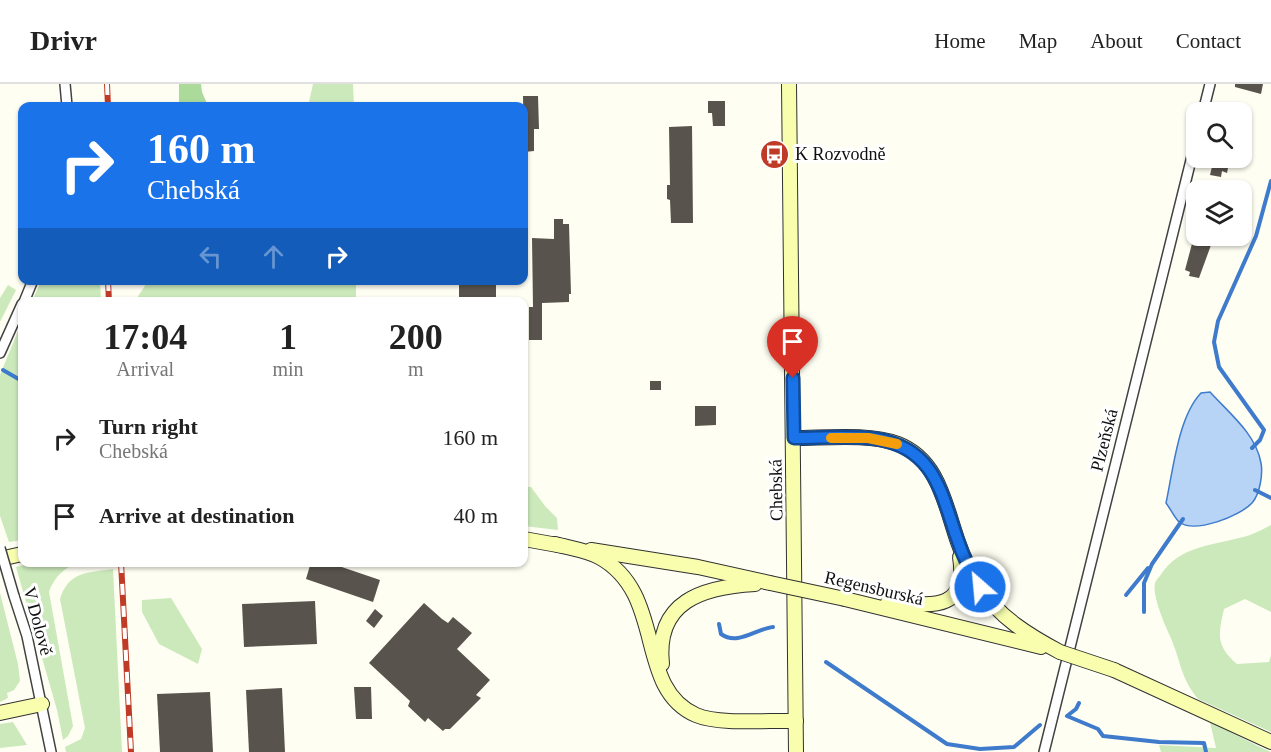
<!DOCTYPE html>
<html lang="en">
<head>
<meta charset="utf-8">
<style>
  :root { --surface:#fff; --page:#f6f6f6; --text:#222; --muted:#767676; --line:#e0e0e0 }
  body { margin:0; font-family:Georgia,serif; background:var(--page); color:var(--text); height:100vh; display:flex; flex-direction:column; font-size:22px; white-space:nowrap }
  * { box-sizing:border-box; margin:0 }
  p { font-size:20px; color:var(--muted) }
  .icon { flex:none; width:33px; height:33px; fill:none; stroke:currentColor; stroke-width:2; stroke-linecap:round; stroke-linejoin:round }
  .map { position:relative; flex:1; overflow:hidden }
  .details { position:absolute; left:18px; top:213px; width:510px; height:270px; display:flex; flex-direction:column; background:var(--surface); border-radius:12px; box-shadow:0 2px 4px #0004 }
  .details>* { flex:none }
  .hud { position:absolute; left:18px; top:18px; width:510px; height:183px; border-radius:12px; box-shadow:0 2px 4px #0004; background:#1a73e8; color:#fff; overflow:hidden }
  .fabs { position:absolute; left:1186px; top:18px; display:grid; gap:12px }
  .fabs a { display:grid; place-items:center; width:66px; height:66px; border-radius:12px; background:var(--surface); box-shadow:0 2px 4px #0004; font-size:30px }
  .pin { position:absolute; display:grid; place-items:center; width:51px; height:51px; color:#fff; margin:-62px -26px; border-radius:50% 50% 50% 0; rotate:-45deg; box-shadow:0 0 6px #0007 }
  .pin .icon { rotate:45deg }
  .me { position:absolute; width:66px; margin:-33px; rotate:333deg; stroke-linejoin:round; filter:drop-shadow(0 0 4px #0008) }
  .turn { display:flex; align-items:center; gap:21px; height:126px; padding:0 30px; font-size:27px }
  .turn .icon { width:78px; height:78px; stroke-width:2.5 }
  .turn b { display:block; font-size:42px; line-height:51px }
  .lanes { display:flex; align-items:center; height:57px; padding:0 30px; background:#0003; justify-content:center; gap:30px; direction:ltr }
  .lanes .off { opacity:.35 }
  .eta { display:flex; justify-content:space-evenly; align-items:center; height:102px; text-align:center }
  .eta b { font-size:36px; font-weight:700; line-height:42px }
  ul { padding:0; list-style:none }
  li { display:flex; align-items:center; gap:18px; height:78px; padding:0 30px }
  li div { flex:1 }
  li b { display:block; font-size:22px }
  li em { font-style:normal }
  header { display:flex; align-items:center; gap:36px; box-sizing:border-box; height:84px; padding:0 30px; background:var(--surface); border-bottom:2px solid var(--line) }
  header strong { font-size:28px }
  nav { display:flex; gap:33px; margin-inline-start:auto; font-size:21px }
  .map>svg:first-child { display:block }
  .green { fill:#cbe9bb }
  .forest { fill:#acda9b }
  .water { fill:#b7d3f6; stroke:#3f7bcc; stroke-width:1.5 }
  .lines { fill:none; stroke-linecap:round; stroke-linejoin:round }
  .stream { stroke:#3f7bcc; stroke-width:4 }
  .building { fill:#58534c }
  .minor-casing { stroke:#424242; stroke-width:12 }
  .secondary-casing { stroke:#313131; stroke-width:16 }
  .minor { stroke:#fff; stroke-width:9 }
  .secondary { stroke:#f8feae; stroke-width:14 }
  .rail-casing { stroke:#bf3b28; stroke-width:6 }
  .rail { stroke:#fff; stroke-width:4; stroke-dasharray:11; stroke-linecap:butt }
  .minor-bridge-casing { stroke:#424242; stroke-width:12; stroke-linecap:butt }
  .secondary-bridge-casing { stroke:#313131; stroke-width:16; stroke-linecap:butt }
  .minor-bridge { stroke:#fff; stroke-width:9 }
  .secondary-bridge { stroke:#f8feae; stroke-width:14 }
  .route-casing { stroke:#114b97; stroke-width:15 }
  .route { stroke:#1a73e8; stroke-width:10 }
  .slow { stroke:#f59e0b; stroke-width:10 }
  .labels { text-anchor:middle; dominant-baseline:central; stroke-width:6; stroke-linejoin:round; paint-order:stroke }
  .poi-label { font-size:18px; fill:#0f0f0f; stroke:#fff; text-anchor:start }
  .street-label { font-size:18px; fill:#0f0f0f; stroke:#fff }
</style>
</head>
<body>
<header>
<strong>Drivr</strong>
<nav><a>Home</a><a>Map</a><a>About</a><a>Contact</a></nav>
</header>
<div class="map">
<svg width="1271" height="668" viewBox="0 0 1271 668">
  <rect width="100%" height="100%" fill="#fffef2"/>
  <!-- green -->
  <g class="green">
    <path d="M313,0H353L354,22H306L309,18Z"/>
    <path d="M41,197H100L101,217H32Z"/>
    <path d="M148,197H356V217H135Z"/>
    <path d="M8,201L16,206L0,238V214Z"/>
    <path d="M22,237V456L9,458L0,432V291Z"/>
    <path d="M524,403H531L545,422L557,434L558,446L524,442Z"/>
    <path d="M1271,441V528L1245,515L1224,525C1218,551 1216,562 1237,580L1269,578L1271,571V648L1198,615C1180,593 1181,577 1170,552C1165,541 1152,512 1155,499C1156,496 1158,494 1160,492C1179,460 1219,461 1250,451C1257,448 1264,445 1271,441Z"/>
    <path d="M41,478L82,479C66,481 54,493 49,508L73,642L68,652L63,656L57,626L16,483Z"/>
    <path d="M113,485L122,668H66L65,663L81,655L85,644L60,515C69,487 87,489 113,485Z"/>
    <path d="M0,509L18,580L20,597L14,606L7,609L8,614L0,618Z"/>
    <path d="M171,514L202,565L198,580L159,560L142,528V516Z"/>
    <path d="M13,638L27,661L0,664V640Z"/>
    <path d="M1210,638L1264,665L1271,668H1161L1159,661L1216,664Z"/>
  </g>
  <!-- forest -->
  <path class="forest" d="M179,0H201L202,8L208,22H179Z"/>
  <!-- water -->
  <path class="water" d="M1210,308C1229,329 1256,350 1261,379C1263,390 1260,410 1252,419C1240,432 1195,450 1179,438C1174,433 1170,424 1166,419C1173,387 1178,333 1201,309Z"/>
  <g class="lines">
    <!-- stream -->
    <g class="stream">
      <path d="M3,286L22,297"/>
      <path d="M1252,364L1260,356L1264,346L1219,283L1214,258L1218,237L1256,152L1271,97"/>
      <path d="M1255,406L1271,414"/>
      <path d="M1126,511L1148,484"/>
      <path d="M1144,528V499L1152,480L1183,435"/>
      <path d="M719,540L721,550C738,562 755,545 773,543"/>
      <path d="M826,578L947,660L980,665L1014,663L1040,641"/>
      <path d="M1079,619L1076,625L1067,632L1098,645L1103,652L1159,658L1204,659L1206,668"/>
    </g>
  </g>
  <!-- building -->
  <g class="building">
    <path d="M1235,0H1263L1261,10L1235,3Z"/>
    <path d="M523,12H538L539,45H534V67L524,68Z"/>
    <path d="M708,17H725V42H713L712,29H708Z"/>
    <path d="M692,42L693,139H671L670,116L667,115V101H670L669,43Z"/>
    <path d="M1214,74H1230L1227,89L1222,87L1221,93L1210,91Z"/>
    <path d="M554,135H563V140H569L571,210H569V218L542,219V256H529V223H533L532,154L554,155Z"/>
    <path d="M1193,156L1211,161L1199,194L1189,192L1190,188L1185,186Z"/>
    <rect x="459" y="196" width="37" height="22"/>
    <rect x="650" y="297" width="11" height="9"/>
    <path d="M695,322H716V341L695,342Z"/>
    <path d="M311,478H327L380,496L373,518L306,495Z"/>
    <path d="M315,517L317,560L244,563L242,520Z"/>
    <path d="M424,519L442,535L448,539L453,533L472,549L457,565L490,596L476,611L481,614L450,645H445L443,647L428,634L425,638L408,622L410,617L369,579Z"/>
    <path d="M375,525L383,532L374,544L366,537Z"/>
    <path d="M354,603H371L372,635H356Z"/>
    <path d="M282,604L285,668H249L246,606Z"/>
    <path d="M210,608L213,668H160L157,610Z"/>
  </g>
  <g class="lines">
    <defs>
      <g id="minor">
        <path d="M65,0L67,22"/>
        <path d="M1203,28L1210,0"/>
        <path d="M24,218L33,196"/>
        <path d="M0,269L22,220"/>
        <path d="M14,512L27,552L51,668"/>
        <path d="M1044,668L1197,52"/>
      </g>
      <g id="secondary">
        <path d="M789,0L796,668"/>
        <path d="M794,354C825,354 869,349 898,360C939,376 945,421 958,458C963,473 971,489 980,503C998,533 1030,552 1060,568"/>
        <path d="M524,455L563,462"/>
        <path d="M555,460C569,464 586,466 599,473C667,510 634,604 696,631C719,641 770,636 796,637"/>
        <path d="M591,466L698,483L770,499"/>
        <path d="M0,475L22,470"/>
        <path d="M845,515L1041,563"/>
        <path d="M888,518C928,521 969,530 960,473"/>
        <path d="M662,580C655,517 703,503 755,500"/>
        <path d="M1114,586L1271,658"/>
        <path d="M0,629L42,620"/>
      </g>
    </defs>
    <!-- minor casing -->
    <use href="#minor" class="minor-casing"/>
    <!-- secondary casing -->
    <use href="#secondary" class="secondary-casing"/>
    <!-- minor -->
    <use href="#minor" class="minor"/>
    <!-- secondary -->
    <use href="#secondary" class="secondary"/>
    <defs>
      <g id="rail">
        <path d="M107,0L108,22"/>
        <path d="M108,196L109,218"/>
        <path d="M121,478L131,668"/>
      </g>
    </defs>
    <!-- rail casing -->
    <use href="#rail" class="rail-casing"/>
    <!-- rail -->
    <use href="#rail" class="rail"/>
    <defs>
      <path id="minor-bridge" d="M0,464L14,512"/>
      <g id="secondary-bridge">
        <path d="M770,499L845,515"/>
        <path d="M1060,568L1114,586"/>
      </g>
    </defs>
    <!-- minor-bridge casing -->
    <use href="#minor-bridge" class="minor-bridge-casing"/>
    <!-- secondary-bridge casing -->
    <use href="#secondary-bridge" class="secondary-bridge-casing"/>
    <!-- minor-bridge -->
    <use href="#minor-bridge" class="minor-bridge"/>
    <!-- secondary-bridge -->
    <use href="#secondary-bridge" class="secondary-bridge"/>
  </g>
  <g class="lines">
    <defs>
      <path id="route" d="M793,294L794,354C821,354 851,351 877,355C936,365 941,410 958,457C963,473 971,488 980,503"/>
    </defs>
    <!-- route casing -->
    <use href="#route" class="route-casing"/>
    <!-- route -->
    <use href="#route" class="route"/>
    <!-- slow -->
    <path class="slow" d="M831,354H868L897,360"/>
  </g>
  <!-- icons -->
  <defs>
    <symbol id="bus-disc" viewBox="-11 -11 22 22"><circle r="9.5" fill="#bf3b28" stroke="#fff"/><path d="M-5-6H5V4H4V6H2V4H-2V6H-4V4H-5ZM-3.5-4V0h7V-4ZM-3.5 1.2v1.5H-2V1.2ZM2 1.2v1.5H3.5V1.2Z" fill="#fff"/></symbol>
  </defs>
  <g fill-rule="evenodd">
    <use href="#bus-disc" x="758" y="54" width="33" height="33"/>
  </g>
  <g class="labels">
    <!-- poi labels -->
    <g class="poi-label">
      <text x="795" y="70">K Rozvodně</text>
    </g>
    <!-- street labels -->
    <g class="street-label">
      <text transform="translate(1104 356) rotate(-76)">Plzeňská</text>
      <text transform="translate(776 406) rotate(-91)">Chebská</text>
      <text transform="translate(874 504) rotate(13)">Regensburská</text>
      <text transform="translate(38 537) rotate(75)">V Dolově</text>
    </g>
  </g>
</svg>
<div class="fabs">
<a><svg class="icon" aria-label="search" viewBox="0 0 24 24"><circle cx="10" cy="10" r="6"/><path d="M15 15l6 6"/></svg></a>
<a><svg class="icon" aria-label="layers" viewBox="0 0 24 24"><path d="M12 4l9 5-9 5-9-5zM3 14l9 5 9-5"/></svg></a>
</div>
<div class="pin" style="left:793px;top:294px;background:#d93025"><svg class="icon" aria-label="arrive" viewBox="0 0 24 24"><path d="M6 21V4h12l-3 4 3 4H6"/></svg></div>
<svg class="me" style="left:980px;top:503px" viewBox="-20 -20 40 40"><circle r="17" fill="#1a73e8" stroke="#fff" stroke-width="3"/><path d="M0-11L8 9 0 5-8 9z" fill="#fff"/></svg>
<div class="hud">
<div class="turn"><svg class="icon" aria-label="right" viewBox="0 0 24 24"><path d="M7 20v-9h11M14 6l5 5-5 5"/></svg><div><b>160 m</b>Chebská</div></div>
<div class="lanes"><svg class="icon off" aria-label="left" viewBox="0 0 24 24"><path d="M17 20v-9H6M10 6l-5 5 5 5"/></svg><svg class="icon off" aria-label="ahead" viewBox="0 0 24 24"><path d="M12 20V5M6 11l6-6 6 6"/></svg><svg class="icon" aria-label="right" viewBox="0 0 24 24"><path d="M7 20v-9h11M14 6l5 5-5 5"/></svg></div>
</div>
<section class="details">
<div class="eta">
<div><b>17:04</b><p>Arrival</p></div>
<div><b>1</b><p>min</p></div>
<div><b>200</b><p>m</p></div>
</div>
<ul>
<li><svg class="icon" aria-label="right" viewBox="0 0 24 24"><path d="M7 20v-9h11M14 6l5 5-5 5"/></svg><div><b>Turn right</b><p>Chebská</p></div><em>160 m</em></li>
<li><svg class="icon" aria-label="arrive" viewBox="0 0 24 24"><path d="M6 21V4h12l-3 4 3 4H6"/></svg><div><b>Arrive at destination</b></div><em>40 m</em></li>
</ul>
</section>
</div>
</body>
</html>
